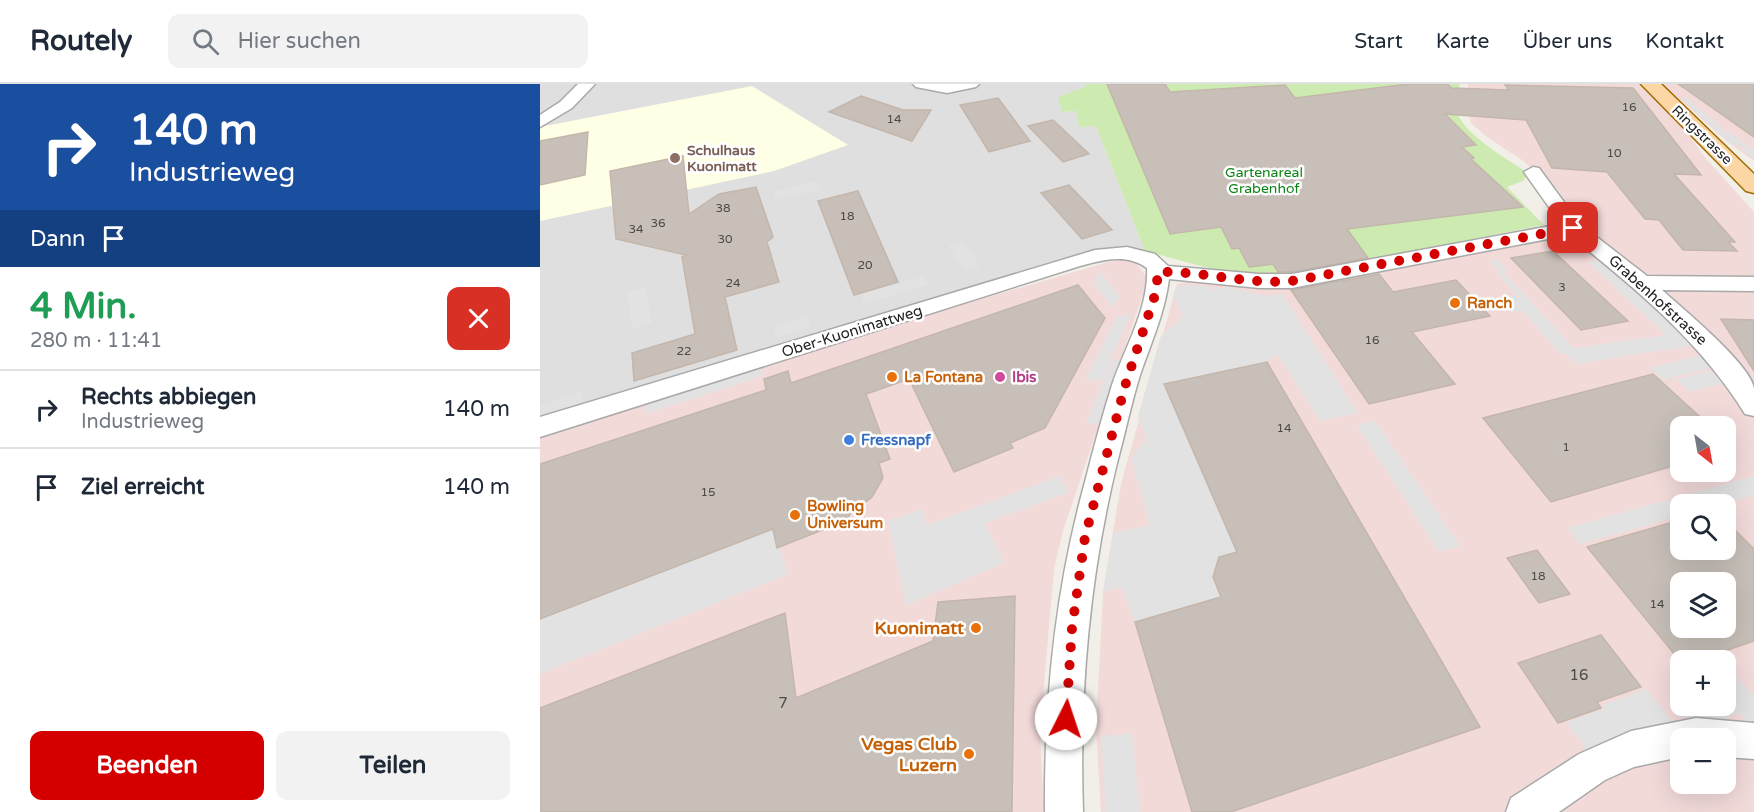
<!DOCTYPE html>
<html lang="de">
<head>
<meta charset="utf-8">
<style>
  :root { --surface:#fff; --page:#f2f2f3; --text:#1f2937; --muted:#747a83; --line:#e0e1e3; --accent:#d40000 }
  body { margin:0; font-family:"Varela Round",sans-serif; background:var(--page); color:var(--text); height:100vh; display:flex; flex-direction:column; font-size:22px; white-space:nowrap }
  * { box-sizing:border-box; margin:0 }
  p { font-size:20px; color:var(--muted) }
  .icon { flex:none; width:33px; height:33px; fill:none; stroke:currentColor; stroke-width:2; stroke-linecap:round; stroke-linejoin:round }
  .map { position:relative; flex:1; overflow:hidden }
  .side { display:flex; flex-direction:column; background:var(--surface); width:540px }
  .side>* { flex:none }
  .guide { background:#1a4fa0; color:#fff; overflow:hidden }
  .needle { width:39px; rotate:149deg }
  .buttons { position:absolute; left:1130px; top:332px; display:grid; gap:12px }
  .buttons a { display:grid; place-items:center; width:66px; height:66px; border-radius:12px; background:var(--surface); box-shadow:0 6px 24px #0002; font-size:30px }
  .pin { position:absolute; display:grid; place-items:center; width:51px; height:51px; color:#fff; margin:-26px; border-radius:12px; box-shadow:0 3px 9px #0006 }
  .me { position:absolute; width:66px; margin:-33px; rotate:4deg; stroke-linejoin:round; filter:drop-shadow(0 0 4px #0008) }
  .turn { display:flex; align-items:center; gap:21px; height:126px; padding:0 30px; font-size:27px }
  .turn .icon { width:78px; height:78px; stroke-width:2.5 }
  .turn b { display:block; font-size:42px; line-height:51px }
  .then { display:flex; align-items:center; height:57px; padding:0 30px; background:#0003; gap:12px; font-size:22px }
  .round { display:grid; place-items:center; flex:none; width:63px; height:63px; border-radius:12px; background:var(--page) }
  .head { display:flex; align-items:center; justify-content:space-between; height:102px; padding:0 30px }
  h1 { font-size:36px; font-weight:700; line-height:45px; color:#1e9e55 }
  .cta { display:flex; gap:12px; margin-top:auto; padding:12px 30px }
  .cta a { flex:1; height:69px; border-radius:12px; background:var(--accent); color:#fff; font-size:24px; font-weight:700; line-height:69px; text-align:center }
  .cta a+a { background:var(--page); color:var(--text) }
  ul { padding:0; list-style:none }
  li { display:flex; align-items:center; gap:18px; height:78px; padding:0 30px; border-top:2px solid var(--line) }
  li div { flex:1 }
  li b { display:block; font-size:22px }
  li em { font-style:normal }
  header { display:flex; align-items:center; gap:36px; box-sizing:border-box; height:84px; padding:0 30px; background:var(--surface); border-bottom:2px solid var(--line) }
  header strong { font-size:28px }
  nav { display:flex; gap:33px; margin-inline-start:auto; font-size:21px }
  .search { width:420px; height:54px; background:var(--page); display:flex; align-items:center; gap:15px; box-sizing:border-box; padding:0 21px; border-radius:12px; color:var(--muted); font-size:22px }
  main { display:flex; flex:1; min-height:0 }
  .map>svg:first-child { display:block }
  .residential { fill:#e0dfdf }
  .commercial { fill:#f2dad9; fill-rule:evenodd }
  .education { fill:#ffffe5 }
  .grass { fill:#cdebb0 }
  .parking { fill:#e2e2e2 }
  .building { fill:#c7bfb8; stroke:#c4b6ab; stroke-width:1.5; fill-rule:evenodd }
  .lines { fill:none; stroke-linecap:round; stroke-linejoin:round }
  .street-casing { stroke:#a9a9a9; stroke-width:3 }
  .primary-casing { stroke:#a06b00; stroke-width:3 }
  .street { fill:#fff; fill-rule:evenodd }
  .primary { fill:#fcd6a4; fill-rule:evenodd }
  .route { stroke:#d40000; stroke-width:10; stroke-dasharray:0 18 }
  .education-dot { fill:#8d6e63; stroke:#fff; stroke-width:2 }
  .food-dot { fill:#e8710a; stroke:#fff; stroke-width:2 }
  .hotel-dot { fill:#d1479c; stroke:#fff; stroke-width:2 }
  .shop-dot { fill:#3f7fe0; stroke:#fff; stroke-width:2 }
  .labels { text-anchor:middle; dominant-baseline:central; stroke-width:5; stroke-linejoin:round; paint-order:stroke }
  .number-label { font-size:12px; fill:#4b4948 }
  .far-street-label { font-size:14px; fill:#222; stroke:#fff }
  .far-education-label { font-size:14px; font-weight:bold; fill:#785e54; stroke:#fff; text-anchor:start }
  .far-park-label { font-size:14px; fill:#0c8416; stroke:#fff }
  .street-label { font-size:15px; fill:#222; stroke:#fff }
  .food-label { font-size:15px; font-weight:bold; fill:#c56008; stroke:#fff; text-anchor:start }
  .hotel-label { font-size:15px; font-weight:bold; fill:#b23c85; stroke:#fff; text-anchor:start }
  .shop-label { font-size:15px; font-weight:bold; fill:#366cbe; stroke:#fff; text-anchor:start }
  .near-number-label { font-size:15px; fill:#4b4948 }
  .near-food-label { font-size:18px; font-weight:bold; fill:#c56008; stroke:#fff; text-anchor:end }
</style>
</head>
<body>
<header>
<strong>Routely</strong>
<div class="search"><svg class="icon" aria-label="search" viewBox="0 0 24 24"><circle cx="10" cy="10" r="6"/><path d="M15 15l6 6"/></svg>Hier suchen</div>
<nav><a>Start</a><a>Karte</a><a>Über uns</a><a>Kontakt</a></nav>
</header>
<main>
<section class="side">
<div class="guide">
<div class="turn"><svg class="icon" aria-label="right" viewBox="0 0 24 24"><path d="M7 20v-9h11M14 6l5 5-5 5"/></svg><div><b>140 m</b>Industrieweg</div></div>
<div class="then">Dann<svg class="icon" aria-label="arrive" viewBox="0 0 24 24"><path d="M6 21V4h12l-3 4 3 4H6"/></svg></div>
</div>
<div class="head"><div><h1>4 Min.</h1><p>280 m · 11:41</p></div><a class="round" style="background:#d93025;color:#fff"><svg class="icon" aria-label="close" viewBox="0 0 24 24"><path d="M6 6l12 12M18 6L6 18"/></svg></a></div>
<ul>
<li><svg class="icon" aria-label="right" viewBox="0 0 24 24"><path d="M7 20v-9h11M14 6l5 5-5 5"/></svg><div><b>Rechts abbiegen</b><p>Industrieweg</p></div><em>140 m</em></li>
<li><svg class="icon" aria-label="arrive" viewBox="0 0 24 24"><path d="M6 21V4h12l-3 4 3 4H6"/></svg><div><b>Ziel erreicht</b></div><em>140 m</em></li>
</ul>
<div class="cta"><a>Beenden</a><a>Teilen</a></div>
</section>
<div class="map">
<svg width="1214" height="728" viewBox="0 0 1214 728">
  <rect width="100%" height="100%" fill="#f2efe9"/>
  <!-- residential -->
  <path class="residential" d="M0,0H545L546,3L522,28L536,27L556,42L605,167L566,164L516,176L0,335Z"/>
  <!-- commercial -->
  <g class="commercial">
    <path d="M928,0H1100L1148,49L1162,70L1214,128V728H561L556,645L563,508L581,400L637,200L658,196L687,201L1023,151L1034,154L1053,145L1027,120L1017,105L982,76L947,53L931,39L927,23ZM1140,342H1185V387H1140ZM1140,420H1185V465H1140ZM1140,498H1185V543H1140ZM1140,576H1185V621H1140ZM1140,654H1185V699H1140Z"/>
    <path d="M1122,0H1214V77L1189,59Z"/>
    <path d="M582,174L597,180L608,195L523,447L514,485L500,648L504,728H0V347L222,279Z"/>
  </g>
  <!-- education -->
  <path class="education" d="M212,2L308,61L234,87L0,137V43Z"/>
  <!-- grass -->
  <path class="grass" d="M545,0H920C918,7 915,16 916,23C918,48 969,76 988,89L983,97L967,103L1004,141L735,194C690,192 647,178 605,167L556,42L539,43L536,27L522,28L518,13L545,3Z"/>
  <!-- parking -->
  <g class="parking">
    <path d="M1141,14H1147L1184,46L1181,47L1190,49L1214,66V75L1200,65L1209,64L1191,60Z"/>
    <path d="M278,97L281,105L236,116L233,108Z"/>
    <path d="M422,157L440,182L425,187L408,161Z"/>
    <path d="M957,175L968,187L963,188L1034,264L1126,251L1048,178L1062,176L1156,261L1036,280L1026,270L1022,271L982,227L972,228L959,214L977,211L956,188L960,187L950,176Z"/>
    <path d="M560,188L580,213L572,223L553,199Z"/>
    <path d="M384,192L389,201L324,220L320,211Z"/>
    <path d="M648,201L670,202L672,206L688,203L727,212L742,210L818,329L780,337L738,271L726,278L624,300L697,468L679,473L673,493L681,513L595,538L581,503L563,508L573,449L610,441L591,374L606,355L598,332L621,252L643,232L633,212L636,203Z"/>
    <path d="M106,203L112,239L92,245L87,208Z"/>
    <path d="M591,229L561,298L546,295L576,234Z"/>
    <path d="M267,232L271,243L236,254L233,242Z"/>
    <path d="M1161,271L1175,283L1122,296L1110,284Z"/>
    <path d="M573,275L580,277L558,340L546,339Z"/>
    <path d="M220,279L223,292L105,330L104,316Z"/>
    <path d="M1170,287L1184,299L1150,308L1136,295Z"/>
    <path d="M42,308L43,321L0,334V322Z"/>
    <path d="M835,337L920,462L899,468L817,341Z"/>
    <path d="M520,392L528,409L445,439L464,479L366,521L348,437L381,425L387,441Z"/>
    <path d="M1214,392V411L1181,420H1140V432L1040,460L1027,444Z"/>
    <path d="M233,445L248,490L0,590V535Z"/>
    <path d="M1189,584L1214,612V640L1210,642L1199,629L1156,646L1134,618L1140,616V621H1185V585Z"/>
    <path d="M1106,605L1141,648L1047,667L1027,638L1064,625L1062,621Z"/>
    <path d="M592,649L600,728H566L561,652Z"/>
  </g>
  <!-- building -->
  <g class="building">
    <path d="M567,0H625L630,8L745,1L755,14L868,0H907L912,4L969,6L965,1L1093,4L1161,91L1134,90L1195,158H1188L1197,167L1143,166L1119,136L1105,135L1067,88L1012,84L986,36L905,30L936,61L922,63L934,74L931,75L983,123L807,145L828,174L752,188H738L733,180L709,183L699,164L692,165L681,143L630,150Z"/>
    <path d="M1138,0H1214V53L1147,6Z"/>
    <path d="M321,12L363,26H391L372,57L289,28Z"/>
    <path d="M458,14L490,57L449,68L420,21Z"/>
    <path d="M513,36L549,70L523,78L488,42Z"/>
    <path d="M48,48L45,91L0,101V57Z"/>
    <path d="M143,72L149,130L179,110L216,103L233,153L227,158L239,198L185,213L197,266L94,297L92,269L155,250L142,173L146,171L76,155L70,87Z"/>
    <path d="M529,101L572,146L542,155L501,109Z"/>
    <path d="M318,107L358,198L314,211L278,117Z"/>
    <path d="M1013,167L1088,237L1041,246L971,174Z"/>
    <path d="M839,190L853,208L916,196L950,232L872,248L915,300L829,320L751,206Z"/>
    <path d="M538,201L565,234L505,344L470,359L473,364L414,388L369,295L326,310L350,375L339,379L343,394L332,413L309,431L310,435L237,464L233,445L0,535V380L226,306L224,295L248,287L251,299Z"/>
    <path d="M1181,235L1214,236V287Z"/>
    <path d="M727,278L940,643L691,728H652L595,538L681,513L673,493L679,473L697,468L624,300Z"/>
    <path d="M1113,290L1170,342H1140V380L1011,418L943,334Z"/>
    <path d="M1140,436V465H1185V436L1214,465V557L1158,576L1140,577L1047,463ZM1140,498H1185V543H1140Z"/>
    <path d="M997,466L1005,477L1030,510L999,519L967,474Z"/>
    <path d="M475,512L472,728H0V624L245,529L256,614L393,557L398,518Z"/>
    <path d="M1061,551L1101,603L1057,618L1061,624L1018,639L978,579Z"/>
  </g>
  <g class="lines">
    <defs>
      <g id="street">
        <path d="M38,0H55L32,24L0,43V31L20,18Z"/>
        <path d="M373,0H439L436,3L407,9L376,3Z"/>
        <path d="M993,83L999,84L1040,140L1107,192L1214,193V207L1122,206C1142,224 1210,280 1214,304C1214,313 1214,324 1214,332L1205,330C1160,257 1095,204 1029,151L752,204H719L629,195C625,228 611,259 600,291C591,320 585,350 577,379C549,494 539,610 543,728H505C504,616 515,506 545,398C553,366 562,333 572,301C585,263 609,224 607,184C586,169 563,176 540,182L0,353V333L555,166L587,163L615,170L628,182L719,190H752L1021,140L984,88Z"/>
        <path d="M1156,634L1214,639V675L1185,673V654H1140V673L1094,683L1065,696L1019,728H966L971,714L1039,670L1091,647Z"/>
      </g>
      <path id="primary" d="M1101,0H1121L1214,90V109L1206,107Z"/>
    </defs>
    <!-- street casing -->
    <use href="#street" class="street-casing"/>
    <!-- primary casing -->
    <use href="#primary" class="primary-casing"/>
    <!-- street -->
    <use href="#street" class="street"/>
    <!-- primary -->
    <use href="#primary" class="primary"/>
  </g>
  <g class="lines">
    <!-- route -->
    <path class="route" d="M526,635L532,544L545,453L585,302L616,208L618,188C664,187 707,201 752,197L1033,144"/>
  </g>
  <!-- markers -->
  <circle class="education-dot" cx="135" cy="74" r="6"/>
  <g class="food-dot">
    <circle cx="915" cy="219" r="6"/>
    <circle cx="352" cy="293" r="6"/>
    <circle cx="255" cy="431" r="6"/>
    <circle cx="436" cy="544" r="6"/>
    <circle cx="429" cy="670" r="6"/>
  </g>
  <circle class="hotel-dot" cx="460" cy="293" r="6"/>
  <circle class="shop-dot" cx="309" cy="356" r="6"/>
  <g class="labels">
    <!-- number labels -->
    <g class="number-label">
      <text x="1089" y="23">16</text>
      <text x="354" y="35">14</text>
      <text x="1074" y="69">10</text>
      <text x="183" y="124">38</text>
      <text x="307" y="132">18</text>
      <text x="118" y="139">36</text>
      <text x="96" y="145">34</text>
      <text x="185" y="155">30</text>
      <text x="325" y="181">20</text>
      <text x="193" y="199">24</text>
      <text x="1022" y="203">3</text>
      <text x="832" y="256">16</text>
      <text x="144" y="267">22</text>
      <text x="744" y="344">14</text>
      <text x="1026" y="363">1</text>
      <text x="168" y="408">15</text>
      <text x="998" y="492">18</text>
      <text x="1117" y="520">14</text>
    </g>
    <!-- far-street labels -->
    <g class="far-street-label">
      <text transform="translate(1162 51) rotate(44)">Ringstrasse</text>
    </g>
    <!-- far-education labels -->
    <g class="far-education-label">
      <text x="147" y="66">Schulhaus<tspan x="147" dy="16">Kuonimatt</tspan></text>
    </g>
    <!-- far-park labels -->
    <g class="far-park-label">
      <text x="724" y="88">Gartenareal<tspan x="724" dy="16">Grabenhof</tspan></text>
    </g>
    <!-- street labels -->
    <g class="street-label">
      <text transform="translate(1118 216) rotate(42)">Grabenhofstrasse</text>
      <text transform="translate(312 247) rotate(-17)">Ober-Kuonimattweg</text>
    </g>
    <!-- food labels -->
    <g class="food-label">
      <text x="927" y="219">Ranch</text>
      <text x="364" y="293">La Fontana</text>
      <text x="267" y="422">Bowling<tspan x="267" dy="17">Universum</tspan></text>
    </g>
    <!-- hotel labels -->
    <g class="hotel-label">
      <text x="472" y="293">Ibis</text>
    </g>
    <!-- shop labels -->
    <g class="shop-label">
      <text x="321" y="356">Fressnapf</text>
    </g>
    <!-- near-number labels -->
    <g class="near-number-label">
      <text x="1039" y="591">16</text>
      <text x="243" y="619">7</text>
    </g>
    <!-- near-food labels -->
    <g class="near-food-label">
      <text x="424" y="544">Kuonimatt</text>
      <text x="417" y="660">Vegas Club<tspan x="417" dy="21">Luzern</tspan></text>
    </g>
  </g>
</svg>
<div class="buttons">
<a><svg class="needle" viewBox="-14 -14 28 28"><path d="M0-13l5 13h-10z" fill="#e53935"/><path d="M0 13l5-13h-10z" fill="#747a83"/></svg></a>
<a><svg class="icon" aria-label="search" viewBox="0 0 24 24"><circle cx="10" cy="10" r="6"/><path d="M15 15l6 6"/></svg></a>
<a><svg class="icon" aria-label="layers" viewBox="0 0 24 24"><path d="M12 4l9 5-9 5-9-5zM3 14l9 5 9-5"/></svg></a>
<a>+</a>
<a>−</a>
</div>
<div class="pin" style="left:1033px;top:144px;background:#d93025"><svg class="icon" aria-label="arrive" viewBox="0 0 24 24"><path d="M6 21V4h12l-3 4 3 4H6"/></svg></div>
<svg class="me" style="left:526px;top:635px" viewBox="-20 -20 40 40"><circle r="19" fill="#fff"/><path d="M0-13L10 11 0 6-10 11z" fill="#d40000"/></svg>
</div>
</main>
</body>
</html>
